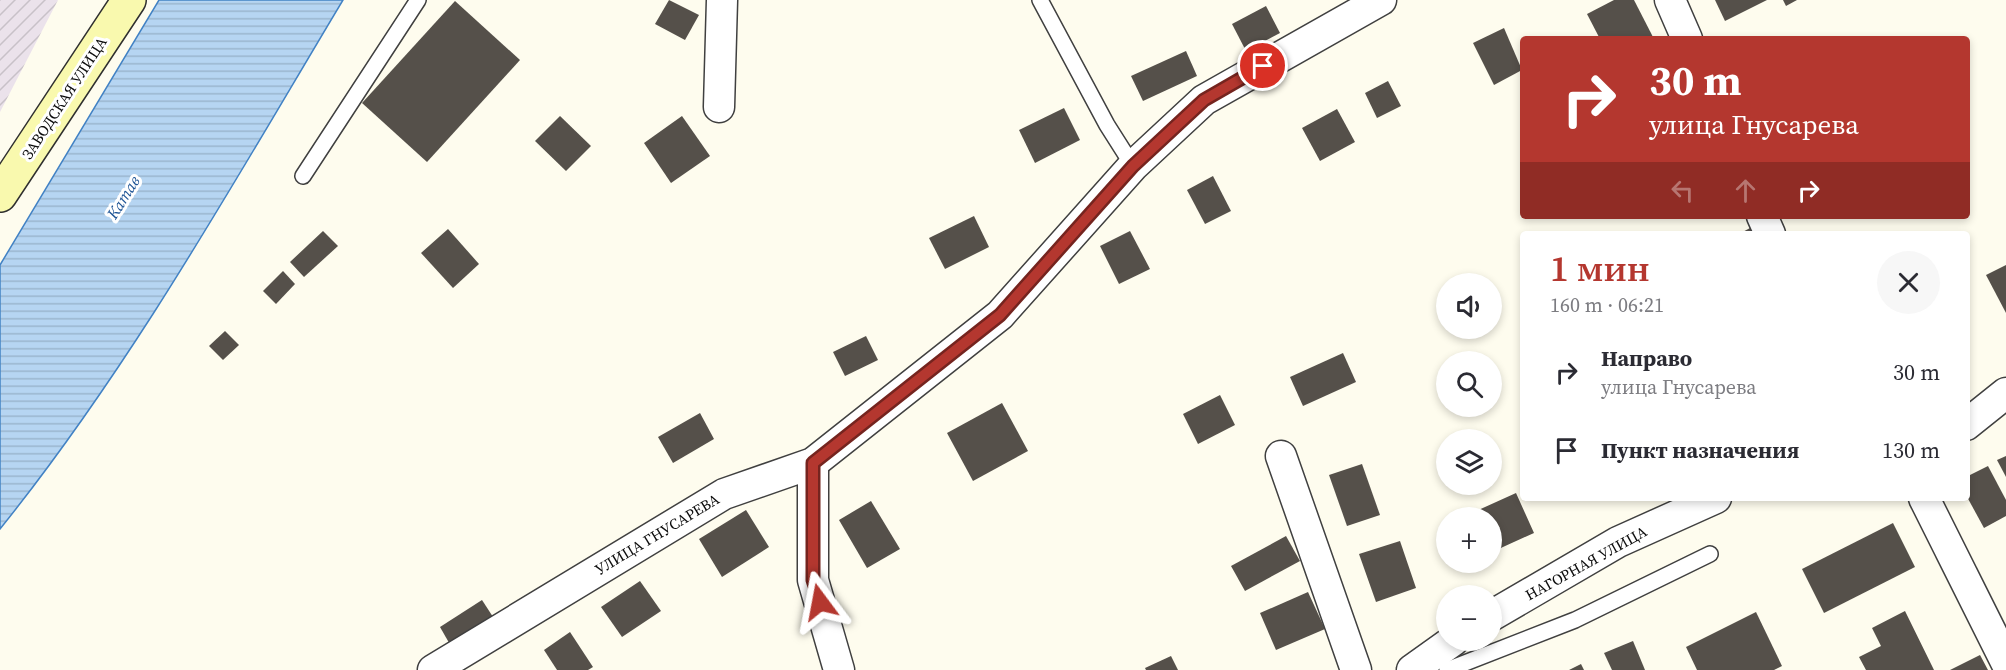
<!DOCTYPE html>
<html lang="ru">
<head>
<meta charset="utf-8">
<style>
  :root { --surface:#fff; --page:#f7f7f7; --text:#2b2b33; --muted:#7c7c81; --accent:#b4372f }
  body { margin:0; font-family:"Source Serif 4",serif; background:var(--page); color:var(--text); height:100vh; display:flex; flex-direction:column; font-size:22px; white-space:nowrap }
  * { box-sizing:border-box; margin:0 }
  p { font-size:20px; color:var(--muted) }
  .icon { flex:none; width:33px; height:33px; fill:none; stroke:currentColor; stroke-width:2; stroke-linecap:round; stroke-linejoin:round }
  .map { position:relative; flex:1; overflow:hidden }
  .sheet { position:absolute; left:1520px; top:231px; width:450px; height:270px; display:flex; flex-direction:column; background:var(--surface); border-radius:6px; box-shadow:0 3px 9px #0003 }
  .sheet>* { flex:none }
  .top-card { position:absolute; left:1520px; top:36px; width:450px; height:183px; border-radius:6px; box-shadow:0 3px 9px #0003; background:#b4372f; color:#fff; overflow:hidden }
  .fabs { position:absolute; left:1436px; top:273px; display:grid; gap:12px }
  .fabs a { display:grid; place-items:center; width:66px; height:66px; border-radius:50%; background:var(--surface); box-shadow:0 3px 9px #0003; font-size:30px }
  .pin { position:absolute; display:grid; place-items:center; width:51px; height:51px; color:#fff; margin:-26px; border:3px solid #fff; border-radius:50%; box-shadow:0 2px 6px #0007 }
  .me { position:absolute; width:66px; margin:-33px; rotate:347deg; stroke-linejoin:round; filter:drop-shadow(0 0 4px #0008) }
  .turn { display:flex; align-items:center; gap:21px; height:126px; padding:0 30px; font-size:27px }
  .turn .icon { width:78px; height:78px; stroke-width:2.5 }
  .turn b { display:block; font-size:42px; line-height:51px }
  .lanes { display:flex; align-items:center; height:57px; padding:0 30px; background:#0003; justify-content:center; gap:30px; direction:ltr }
  .lanes .off { opacity:.35 }
  .round { display:grid; place-items:center; flex:none; width:63px; height:63px; border-radius:32px; background:var(--page) }
  .head { display:flex; align-items:center; justify-content:space-between; height:102px; padding:0 30px }
  h1 { font-size:36px; font-weight:600; line-height:45px; color:var(--accent) }
  ul { padding:0; list-style:none }
  li { display:flex; align-items:center; gap:18px; height:78px; padding:0 30px }
  li div { flex:1 }
  li b { display:block; font-size:22px }
  li em { font-style:normal }
  .map>svg:first-child { display:block }
  .industrial { fill:url(#industrial-furrows) }
  .water { fill:url(#water-rules); stroke:#4282c4; stroke-width:1.5 }
  .building { fill:#55504a }
  .lines { fill:none; stroke-linecap:round; stroke-linejoin:round }
  .lane-casing { stroke:#404040; stroke-width:18 }
  .street-casing { stroke:#404040; stroke-width:33 }
  .secondary-casing { stroke:#2f2f2f; stroke-width:36 }
  .lane { stroke:#fff; stroke-width:15 }
  .street { stroke:#fff; stroke-width:30 }
  .secondary { stroke:#f9f9ae; stroke-width:33 }
  .route-casing { stroke:#75241f; stroke-width:15 }
  .route { stroke:#b4372f; stroke-width:10 }
  .labels { text-anchor:middle; dominant-baseline:central; stroke-width:6; stroke-linejoin:round; paint-order:stroke }
  .street-label { font-size:15px; fill:#0d0d0d; stroke:#fff }
  .water-label { font-size:16px; font-style:italic; fill:#1f5596; stroke:#fff }
</style>
</head>
<body>
<div class="map">
<svg width="2006" height="670" viewBox="0 0 2006 670">
  <defs>
    <pattern id="industrial-furrows" width="10" height="10" patternUnits="userSpaceOnUse" patternTransform="scale(1.5)"><rect width="10" height="10" fill="#ebe2eb"/><path d="M-1 1l2-2M0 10L10 0M9 11l2-2" fill="none" stroke="#c8c1c8"/></pattern>
    <pattern id="water-rules" width="6" height="5" patternUnits="userSpaceOnUse" patternTransform="scale(1.5)"><rect width="6" height="5" fill="#b6d5f2"/><path d="M0 2.5h6" fill="none" stroke="#9bb6ce"/></pattern>
  </defs>
  <rect width="100%" height="100%" fill="#fefcee"/>
  <!-- industrial -->
  <path class="industrial" d="M0,0H58L0,112Z"/>
  <!-- water -->
  <path class="water" d="M159,0H343C235,180 132,365 0,529V265Z"/>
  <!-- building -->
  <g class="building">
    <path d="M669,0L699,15L685,40L655,24Z"/>
    <path d="M1614,0H1634L1654,39H1600L1587,14Z"/>
    <path d="M1715,0H1767L1725,21Z"/>
    <path d="M1783,0H1797L1786,6Z"/>
    <path d="M455,1L520,60L427,162L362,103Z"/>
    <path d="M1266,6L1280,33L1246,51L1232,24Z"/>
    <path d="M1504,28L1522,70L1494,85L1473,43Z"/>
    <path d="M1186,51L1197,76L1143,101L1131,76Z"/>
    <path d="M1388,81L1401,106L1377,118L1365,93Z"/>
    <path d="M1064,108L1080,140L1035,163L1019,130Z"/>
    <path d="M1337,109L1355,142L1320,161L1302,128Z"/>
    <path d="M560,116L591,146L566,171L535,141Z"/>
    <path d="M682,116L710,156L671,183L644,143Z"/>
    <path d="M1213,176L1231,211L1205,224L1187,190Z"/>
    <path d="M974,216L989,247L945,269L929,238Z"/>
    <path d="M1750,228L1753,234H1739Z"/>
    <path d="M448,229L479,264L453,288L421,253Z"/>
    <path d="M323,231L338,246L304,277L290,262Z"/>
    <path d="M1130,231L1150,269L1119,284L1100,246Z"/>
    <path d="M2006,265V313L1986,275Z"/>
    <path d="M283,271L295,284L276,304L263,291Z"/>
    <path d="M225,331L239,345L223,360L209,346Z"/>
    <path d="M866,336L878,360L845,376L833,352Z"/>
    <path d="M1343,353L1356,382L1303,406L1290,377Z"/>
    <path d="M1220,395L1235,425L1198,444L1183,414Z"/>
    <path d="M1002,403L1028,451L973,481L947,433Z"/>
    <path d="M700,413L714,439L673,463L658,437Z"/>
    <path d="M2006,456V477L1997,460Z"/>
    <path d="M1362,464L1380,515L1347,526L1329,475Z"/>
    <path d="M1988,466L2006,500V516L1984,528L1966,495V477Z"/>
    <path d="M1516,493L1534,533L1492,552L1491,518H1477L1474,512Z"/>
    <path d="M871,501L900,549L867,568L839,520Z"/>
    <path d="M746,510L769,547L722,577L699,539Z"/>
    <path d="M1893,523L1915,567L1824,613L1802,569Z"/>
    <path d="M1286,536L1300,561L1245,591L1231,566Z"/>
    <path d="M1400,541L1416,588L1376,602L1359,554Z"/>
    <path d="M640,581L661,611L622,637L601,607Z"/>
    <path d="M1308,592L1325,629L1276,650L1260,613Z"/>
    <path d="M482,600L495,620L452,648L440,627Z"/>
    <path d="M1905,611L1934,670H1866L1859,657L1881,646L1872,628Z"/>
    <path d="M1756,612L1782,666L1774,670H1697L1686,647Z"/>
    <path d="M570,632L593,667L588,670H557L544,650Z"/>
    <path d="M1633,641L1645,670H1612L1604,653Z"/>
    <path d="M1980,655L1988,670H1950Z"/>
    <path d="M1171,656L1178,670H1146L1145,668Z"/>
    <path d="M1581,664L1584,670H1569Z"/>
  </g>
  <g class="lines">
    <defs>
      <g id="lane">
        <path d="M1040,0L1107,125L1133,166"/>
        <path d="M303,176L418,0"/>
        <path d="M1447,670L1575,620L1710,554"/>
      </g>
      <g id="street">
        <path d="M1670,0L1687,39"/>
        <path d="M719,107L722,0"/>
        <path d="M1762,216L1770,234"/>
        <path d="M1966,425L2006,393"/>
        <path d="M1281,456L1356,670"/>
        <path d="M813,463V580L839,670"/>
        <path d="M1924,498L2006,662"/>
        <path d="M1491,616L1618,542L1716,498"/>
        <path d="M433,670L724,494L813,463L1000,315L1133,166L1204,100L1381,0"/>
        <path d="M1412,670L1454,640"/>
      </g>
      <path id="secondary" d="M0,195L129,0"/>
    </defs>
    <!-- lane casing -->
    <use href="#lane" class="lane-casing"/>
    <!-- street casing -->
    <use href="#street" class="street-casing"/>
    <!-- secondary casing -->
    <use href="#secondary" class="secondary-casing"/>
    <!-- lane -->
    <use href="#lane" class="lane"/>
    <!-- street -->
    <use href="#street" class="street"/>
    <!-- secondary -->
    <use href="#secondary" class="secondary"/>
  </g>
  <g class="lines">
    <defs>
      <path id="route" d="M820,602L813,580V463L1000,315L1133,166L1204,100L1263,66"/>
    </defs>
    <!-- route casing -->
    <use href="#route" class="route-casing"/>
    <!-- route -->
    <use href="#route" class="route"/>
  </g>
  <g class="labels">
    <!-- street labels -->
    <g class="street-label">
      <text transform="translate(64 98) rotate(-57)">ЗАВОДСКАЯ УЛИЦА</text>
      <text transform="translate(657 534) rotate(-31)">УЛИЦА ГНУСАРЕВА</text>
      <text transform="translate(1586 563) rotate(-29)">НАГОРНАЯ УЛИЦА</text>
    </g>
    <!-- water labels -->
    <g class="water-label">
      <text transform="translate(123 197) rotate(-58)">Катав</text>
    </g>
  </g>
</svg>
<div class="fabs">
<a><svg class="icon" aria-label="sound" viewBox="0 0 24 24"><path d="M4 9h4l5-4v14l-5-4H4zM17 9q2 3 0 6"/></svg></a>
<a><svg class="icon" aria-label="search" viewBox="0 0 24 24"><circle cx="10" cy="10" r="6"/><path d="M15 15l6 6"/></svg></a>
<a><svg class="icon" aria-label="layers" viewBox="0 0 24 24"><path d="M12 4l9 5-9 5-9-5zM3 14l9 5 9-5"/></svg></a>
<a>+</a>
<a>−</a>
</div>
<div class="pin" style="left:1263px;top:66px;background:#d93025"><svg class="icon" aria-label="arrive" viewBox="0 0 24 24"><path d="M6 21V4h12l-3 4 3 4H6"/></svg></div>
<svg class="me" style="left:820px;top:602px" viewBox="-20 -20 40 40"><path d="M0-17L14 15 0 8-14 15z" fill="#b4372f" stroke="#fff" stroke-width="4"/></svg>
<div class="top-card">
<div class="turn"><svg class="icon" aria-label="right" viewBox="0 0 24 24"><path d="M7 20v-9h11M14 6l5 5-5 5"/></svg><div><b>30 m</b>улица Гнусарева</div></div>
<div class="lanes"><svg class="icon off" aria-label="left" viewBox="0 0 24 24"><path d="M17 20v-9H6M10 6l-5 5 5 5"/></svg><svg class="icon off" aria-label="ahead" viewBox="0 0 24 24"><path d="M12 20V5M6 11l6-6 6 6"/></svg><svg class="icon" aria-label="right" viewBox="0 0 24 24"><path d="M7 20v-9h11M14 6l5 5-5 5"/></svg></div>
</div>
<section class="sheet">
<div class="head"><div><h1>1 мин</h1><p>160 m · 06:21</p></div><a class="round"><svg class="icon" aria-label="close" viewBox="0 0 24 24"><path d="M6 6l12 12M18 6L6 18"/></svg></a></div>
<ul>
<li><svg class="icon" aria-label="right" viewBox="0 0 24 24"><path d="M7 20v-9h11M14 6l5 5-5 5"/></svg><div><b>Направо</b><p>улица Гнусарева</p></div><em>30 m</em></li>
<li><svg class="icon" aria-label="arrive" viewBox="0 0 24 24"><path d="M6 21V4h12l-3 4 3 4H6"/></svg><div><b>Пункт назначения</b></div><em>130 m</em></li>
</ul>
</section>
</div>
</body>
</html>
